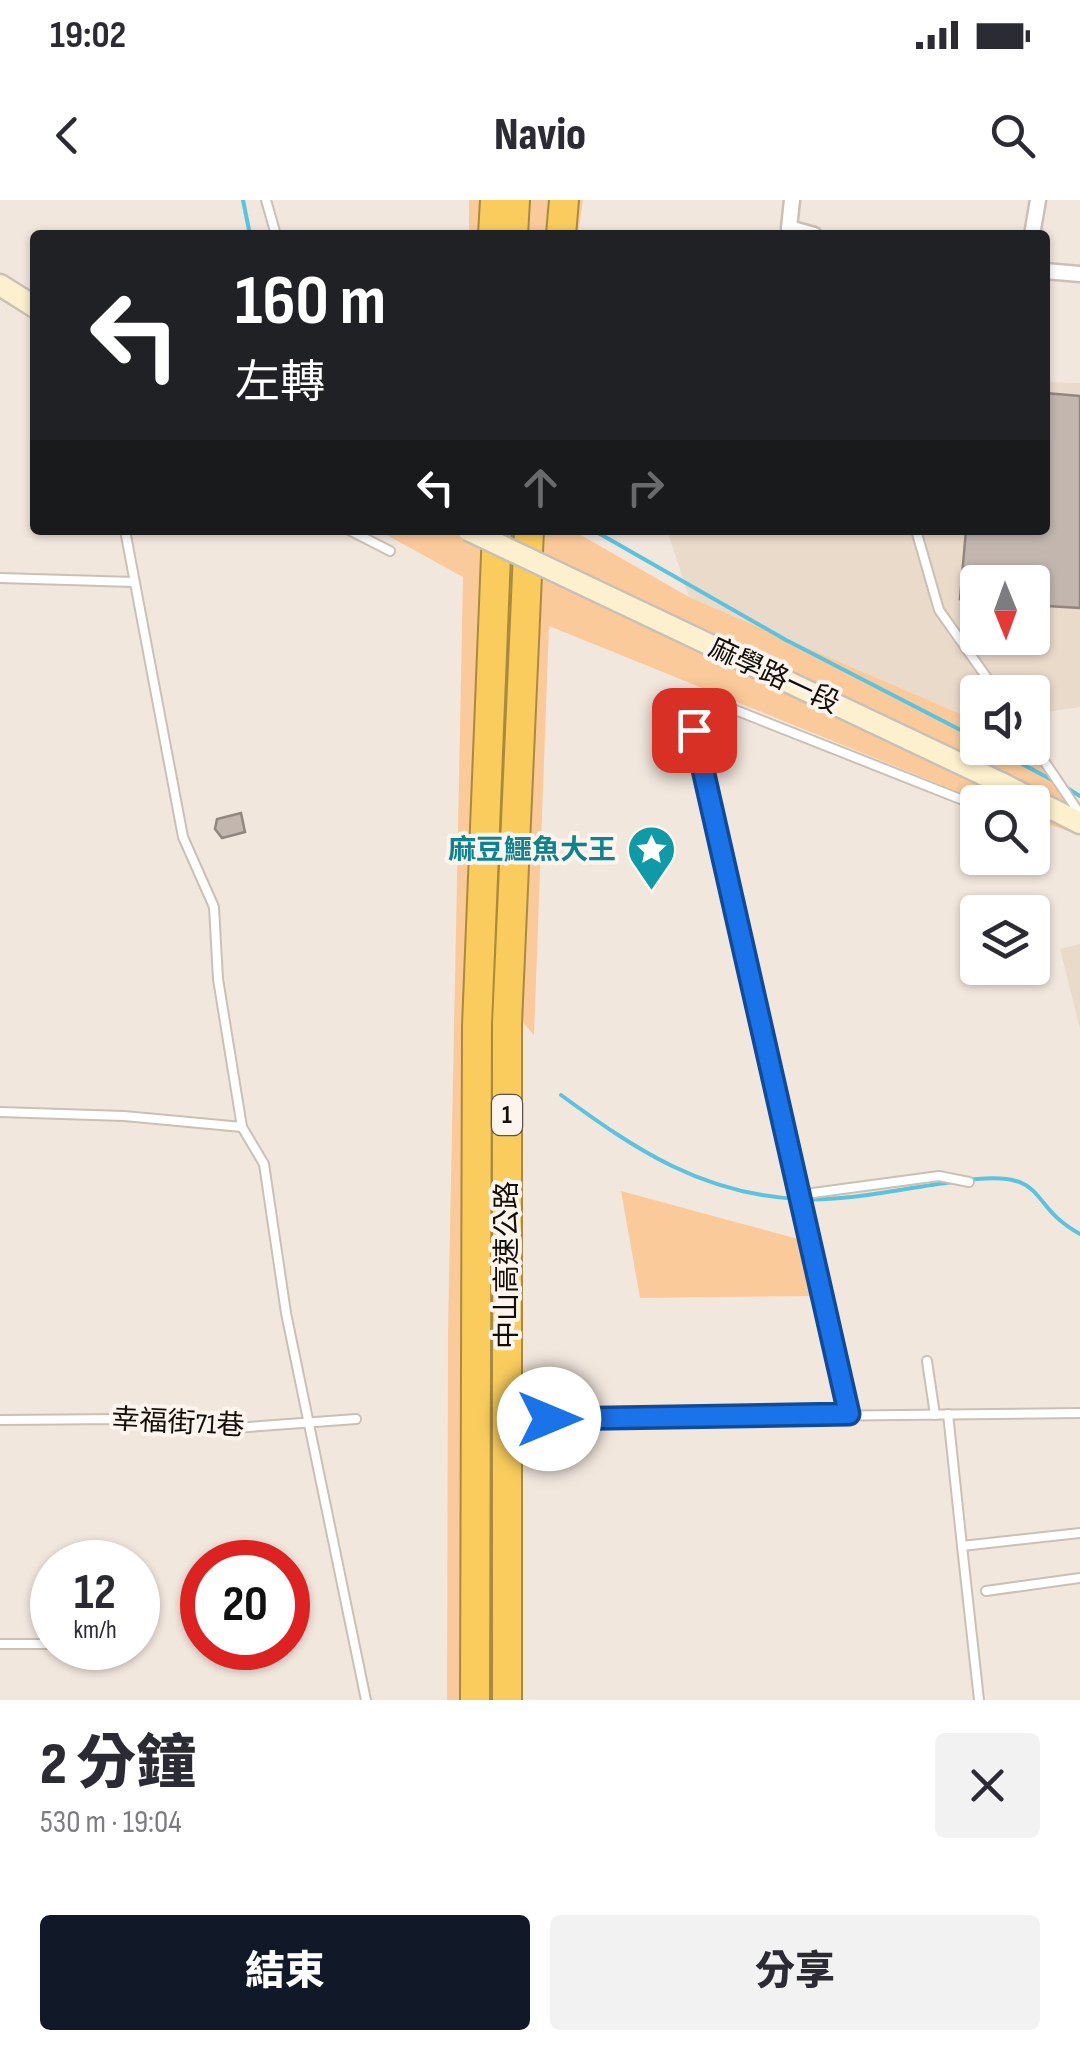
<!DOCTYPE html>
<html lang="zh-TW">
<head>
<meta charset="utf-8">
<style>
  :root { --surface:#fff; --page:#f2f2f3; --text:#2b2b33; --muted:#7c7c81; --accent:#111827 }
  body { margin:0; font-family:"Sofia Sans Condensed","Noto Sans TC",sans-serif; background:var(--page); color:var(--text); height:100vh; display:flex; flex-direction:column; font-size:38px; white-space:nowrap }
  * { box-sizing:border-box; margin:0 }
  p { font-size:32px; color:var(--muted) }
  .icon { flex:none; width:55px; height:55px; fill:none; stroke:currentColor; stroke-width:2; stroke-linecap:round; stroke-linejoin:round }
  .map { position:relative; height:1500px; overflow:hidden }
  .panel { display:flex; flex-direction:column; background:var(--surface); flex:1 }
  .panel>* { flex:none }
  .guide { position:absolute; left:30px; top:30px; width:1020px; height:305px; border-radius:10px; box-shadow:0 2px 8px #0004; background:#202124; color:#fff; overflow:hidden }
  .needle { width:65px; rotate:179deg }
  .buttons { position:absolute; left:960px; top:365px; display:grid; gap:20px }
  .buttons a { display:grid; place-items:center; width:90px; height:90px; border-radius:10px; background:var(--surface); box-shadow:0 2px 8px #0004; font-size:50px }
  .speed { position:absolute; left:30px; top:1340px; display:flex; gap:20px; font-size:50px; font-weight:700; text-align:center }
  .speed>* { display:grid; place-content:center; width:130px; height:130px; border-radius:50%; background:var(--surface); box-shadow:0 2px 8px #0004; line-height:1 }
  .speed small { font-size:25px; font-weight:400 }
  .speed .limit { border:15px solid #d22; background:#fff; color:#111 }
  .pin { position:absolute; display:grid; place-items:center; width:85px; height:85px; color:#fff; margin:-42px; border-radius:20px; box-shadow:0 5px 15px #0006 }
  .me { position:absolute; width:110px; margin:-55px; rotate:90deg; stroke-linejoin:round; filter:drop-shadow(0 0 8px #0008) }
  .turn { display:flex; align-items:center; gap:35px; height:210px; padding:0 40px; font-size:45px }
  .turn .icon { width:130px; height:130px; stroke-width:2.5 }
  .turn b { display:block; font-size:70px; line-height:85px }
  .lanes { display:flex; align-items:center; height:95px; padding:0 40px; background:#0003; justify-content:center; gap:50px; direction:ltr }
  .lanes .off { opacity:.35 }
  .round { display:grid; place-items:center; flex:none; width:105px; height:105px; border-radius:10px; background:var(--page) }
  .headline { display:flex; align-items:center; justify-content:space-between; height:170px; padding:0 40px }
  h1 { font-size:60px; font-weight:800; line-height:75px }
  .cta { display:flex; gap:20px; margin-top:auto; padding:20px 40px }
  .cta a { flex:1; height:115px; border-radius:10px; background:var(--accent); color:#fff; font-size:40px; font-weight:800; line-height:115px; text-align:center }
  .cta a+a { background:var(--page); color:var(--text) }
  .status { display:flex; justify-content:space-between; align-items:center; height:70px; padding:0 50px; background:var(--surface); direction:ltr }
  .status svg { height:28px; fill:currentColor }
  header { display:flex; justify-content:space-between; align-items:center; height:130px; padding:0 40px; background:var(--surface); font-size:45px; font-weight:800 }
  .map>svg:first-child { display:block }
  .built { fill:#eadaca; fill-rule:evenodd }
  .green { fill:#fbca9b }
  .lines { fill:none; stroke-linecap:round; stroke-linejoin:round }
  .stream { stroke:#5ac3e0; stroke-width:4 }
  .building { fill:#c2b6af; stroke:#928780; stroke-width:2.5 }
  .lane-casing { stroke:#cac0b6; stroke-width:12 }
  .street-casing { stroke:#cac0b6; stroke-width:19 }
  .secondary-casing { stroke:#cac0b6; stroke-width:25 }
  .highway-casing { stroke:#a88a40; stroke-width:32 }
  .lane { stroke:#fff; stroke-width:8 }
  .street { stroke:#fff; stroke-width:14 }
  .secondary { stroke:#fdf0ce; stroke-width:20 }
  .highway { stroke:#f9cc5d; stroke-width:28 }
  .secondary-bridge-casing { stroke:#cac0b6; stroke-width:25; stroke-linecap:butt }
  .secondary-bridge { stroke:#fdf0ce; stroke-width:20 }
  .route-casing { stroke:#114b97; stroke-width:25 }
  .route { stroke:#1a73e8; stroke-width:18 }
  .labels { text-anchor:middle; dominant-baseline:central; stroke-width:8; stroke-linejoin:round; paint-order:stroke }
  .shield { fill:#fdf5ed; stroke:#58544f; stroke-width:2.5 }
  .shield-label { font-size:25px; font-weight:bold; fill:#120f0b }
  .street-label { font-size:28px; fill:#120f0b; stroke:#fdf5ed }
  .culture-label { font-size:28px; font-weight:bold; fill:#0d838f; stroke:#fdf5ed; text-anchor:end }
</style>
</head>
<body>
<div class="status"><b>19:02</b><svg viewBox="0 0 49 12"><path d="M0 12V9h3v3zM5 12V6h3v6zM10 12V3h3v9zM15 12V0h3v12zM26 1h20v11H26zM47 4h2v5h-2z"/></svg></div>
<header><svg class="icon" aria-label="back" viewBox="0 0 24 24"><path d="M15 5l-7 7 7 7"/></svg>Navio<svg class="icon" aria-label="search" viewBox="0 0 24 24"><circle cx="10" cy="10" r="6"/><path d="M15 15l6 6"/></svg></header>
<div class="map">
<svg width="1080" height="1500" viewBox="0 0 1080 1500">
  <rect width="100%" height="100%" fill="#f2e7dd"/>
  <!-- built -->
  <g class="built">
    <path d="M1045,182L1080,183V507L1033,514L1032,492H978L977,521L689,397L667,330H1045ZM978,382H1032V438H978Z"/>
    <path d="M1080,744V829L1060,749Z"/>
  </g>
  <!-- green -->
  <g class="green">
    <path d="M469,0H583L578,35H469Z"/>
    <path d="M368,330H572L689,397L977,521L978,548H1040L1080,603V635L1033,619L1032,602L981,601L549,426L534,835L476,770L466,1500H447L448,1130L463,377L383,333Z"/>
    <path d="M621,991L802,1040L817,1096L640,1098Z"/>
  </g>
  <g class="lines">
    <!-- stream -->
    <g class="stream">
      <path d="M243,0L250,35"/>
      <path d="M593,330L786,440L978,539"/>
      <path d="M992,548L1054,581"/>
      <path d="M1067,588L1080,596"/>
      <path d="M561,895C636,950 702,994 798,999C848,1002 903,988 953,982"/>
      <path d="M967,980C1051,970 1025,1004 1080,1034"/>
    </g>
  </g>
  <!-- building -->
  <g class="building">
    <path d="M1045,193L1080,196V408L1032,405V382H978V400L960,399L966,330H1045Z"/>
    <path d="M241,613L245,632L222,638L215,629L217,619Z"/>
  </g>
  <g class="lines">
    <defs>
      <g id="lane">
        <path d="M266,0L276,35"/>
        <path d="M349,330L390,351"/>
        <path d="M916,330L939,410L997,492"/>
        <path d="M0,378L134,382"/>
        <path d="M1032,543L1080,614"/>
        <path d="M0,912L124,916L242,927L218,779L214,707L183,637L125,330"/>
        <path d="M242,927L264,964L286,1113L366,1500"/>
        <path d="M798,995L939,976L969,982"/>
        <path d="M927,1161L935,1215"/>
        <path d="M849,1214L695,530L715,502L978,606"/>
        <path d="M948,1214L962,1346L1080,1333"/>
        <path d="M549,1219L1080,1213"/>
        <path d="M0,1220L122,1219L235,1228L356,1219"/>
        <path d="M962,1346L979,1500"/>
        <path d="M986,1391L1080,1378"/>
        <path d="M0,1444H52"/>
      </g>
      <g id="street">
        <path d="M792,0L789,28L814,35"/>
        <path d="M1032,35L1038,0"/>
        <path d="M1045,71L1080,74"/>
      </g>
      <g id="secondary">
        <path d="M0,85L35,107"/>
        <path d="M1001,583L1080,623"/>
      </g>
      <g id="highway">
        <path d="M493,35L495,0"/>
        <path d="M513,35L515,0"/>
        <path d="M561,35L564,0"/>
        <path d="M475,1500L477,826L497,330"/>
        <path d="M507,1500V823L529,330"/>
      </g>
    </defs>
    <!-- lane casing -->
    <use href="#lane" class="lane-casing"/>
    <!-- street casing -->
    <use href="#street" class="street-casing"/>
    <!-- secondary casing -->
    <use href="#secondary" class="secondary-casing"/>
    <!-- highway casing -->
    <use href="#highway" class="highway-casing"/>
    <!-- lane -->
    <use href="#lane" class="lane"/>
    <!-- street -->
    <use href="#street" class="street"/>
    <!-- secondary -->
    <use href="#secondary" class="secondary"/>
    <!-- highway -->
    <use href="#highway" class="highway"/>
    <defs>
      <path id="secondary-bridge" d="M468,330L1001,583"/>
    </defs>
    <!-- secondary-bridge casing -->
    <use href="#secondary-bridge" class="secondary-bridge-casing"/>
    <!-- secondary-bridge -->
    <use href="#secondary-bridge" class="secondary-bridge"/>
  </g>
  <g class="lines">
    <defs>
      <path id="route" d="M549,1219L849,1214L694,530"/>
    </defs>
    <!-- route casing -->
    <use href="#route" class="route-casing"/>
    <!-- route -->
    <use href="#route" class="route"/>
  </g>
  <!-- icons -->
  <defs>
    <symbol id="sight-pin" viewBox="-11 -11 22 30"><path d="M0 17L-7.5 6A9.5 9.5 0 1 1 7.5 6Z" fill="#0f9aa8" stroke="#fdf5ed"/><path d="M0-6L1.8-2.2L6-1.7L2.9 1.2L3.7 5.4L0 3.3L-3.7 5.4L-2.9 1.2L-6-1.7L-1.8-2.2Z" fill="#fff"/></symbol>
  </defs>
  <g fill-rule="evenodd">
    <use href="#sight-pin" x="624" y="622" width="55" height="75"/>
  </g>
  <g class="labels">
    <!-- shield labels -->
    <rect class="shield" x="492" y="895" width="30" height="40" rx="8"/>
    <g class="shield-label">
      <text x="507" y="915">1</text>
    </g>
    <!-- street labels -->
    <g class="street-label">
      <text transform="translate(774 476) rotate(25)">麻學路一段</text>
      <text transform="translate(507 1065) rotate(-90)">中山高速公路</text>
      <text transform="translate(178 1223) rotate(3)">幸福街71巷</text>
    </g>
    <!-- culture labels -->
    <g class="culture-label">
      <text x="616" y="650">麻豆鱷魚大王</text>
    </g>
  </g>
</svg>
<div class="buttons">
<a><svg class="needle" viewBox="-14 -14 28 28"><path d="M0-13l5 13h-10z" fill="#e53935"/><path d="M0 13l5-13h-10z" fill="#7c7c81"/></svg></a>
<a><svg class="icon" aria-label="sound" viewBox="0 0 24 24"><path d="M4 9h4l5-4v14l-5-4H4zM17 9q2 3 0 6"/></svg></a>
<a><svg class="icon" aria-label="search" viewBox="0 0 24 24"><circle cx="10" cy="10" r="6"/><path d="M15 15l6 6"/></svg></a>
<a><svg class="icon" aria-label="layers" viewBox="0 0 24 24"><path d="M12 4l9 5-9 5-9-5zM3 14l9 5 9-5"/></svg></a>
</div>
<div class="speed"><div>12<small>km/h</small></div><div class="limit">20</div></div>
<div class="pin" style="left:694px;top:530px;background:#d93025"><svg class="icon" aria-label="arrive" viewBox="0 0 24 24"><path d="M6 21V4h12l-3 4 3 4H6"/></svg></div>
<svg class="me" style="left:549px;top:1219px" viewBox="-20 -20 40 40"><circle r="19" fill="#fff"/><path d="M0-13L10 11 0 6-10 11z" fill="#1a73e8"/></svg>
<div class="guide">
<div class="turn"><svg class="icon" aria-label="left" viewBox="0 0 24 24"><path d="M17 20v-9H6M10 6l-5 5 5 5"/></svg><div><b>160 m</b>左轉</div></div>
<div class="lanes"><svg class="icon" aria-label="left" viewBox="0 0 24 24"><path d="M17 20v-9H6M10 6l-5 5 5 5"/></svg><svg class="icon off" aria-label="ahead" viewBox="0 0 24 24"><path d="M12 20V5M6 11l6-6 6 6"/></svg><svg class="icon off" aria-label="right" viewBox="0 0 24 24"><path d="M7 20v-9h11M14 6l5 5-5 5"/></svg></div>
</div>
</div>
<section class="panel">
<div class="headline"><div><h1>2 分鐘</h1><p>530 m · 19:04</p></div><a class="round"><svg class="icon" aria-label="close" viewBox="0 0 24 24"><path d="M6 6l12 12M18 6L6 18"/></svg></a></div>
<div class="cta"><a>結束</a><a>分享</a></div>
</section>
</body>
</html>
